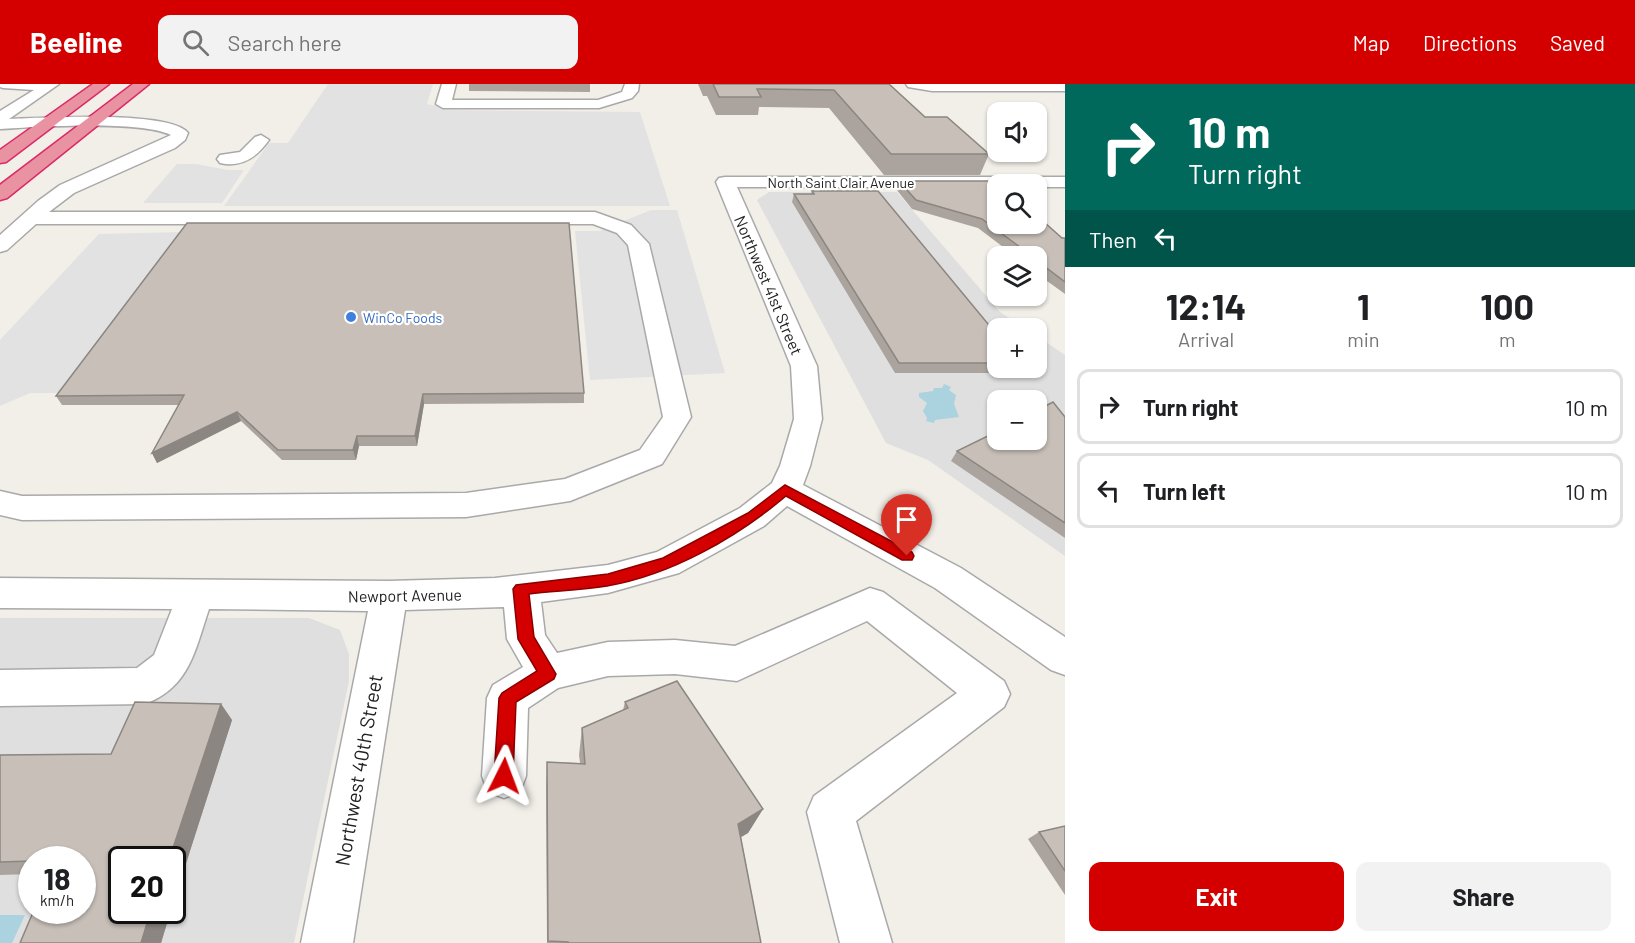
<!DOCTYPE html>
<html lang="en">
<head>
<meta charset="utf-8">
<style>
  :root { --surface:#fff; --page:#f2f2f2; --text:#202124; --muted:#757577; --line:#e0e0e0; --accent:#d40000 }
  body { margin:0; font-family:Barlow,sans-serif; background:var(--page); color:var(--text); height:100vh; display:flex; flex-direction:column; font-size:22px; white-space:nowrap }
  * { box-sizing:border-box; margin:0 }
  p { font-size:20px; color:var(--muted) }
  .icon { flex:none; width:33px; height:33px; fill:none; stroke:currentColor; stroke-width:2; stroke-linecap:round; stroke-linejoin:round }
  .map { position:relative; flex:1; overflow:hidden }
  .sheet { display:flex; flex-direction:column; background:var(--surface); width:570px }
  .sheet>* { flex:none }
  .guide { background:#00695c; color:#fff; overflow:hidden }
  .buttons { position:absolute; left:987px; top:18px; display:grid; gap:12px }
  .buttons a { display:grid; place-items:center; width:60px; height:60px; border-radius:12px; background:var(--surface); box-shadow:0 2px 4px #0004; font-size:30px }
  .speed { position:absolute; left:18px; top:762px; display:flex; gap:12px; font-size:30px; font-weight:700; text-align:center }
  .speed>* { display:grid; place-content:center; width:78px; height:78px; border-radius:50%; background:var(--surface); box-shadow:0 2px 4px #0004; line-height:1 }
  .speed small { font-size:15px; font-weight:400 }
  .speed .limit { border:3px solid #111; border-radius:9px; background:#fff; color:#111 }
  .pin { position:absolute; display:grid; place-items:center; width:51px; height:51px; color:#fff; margin:-62px -26px; border-radius:50% 50% 50% 0; rotate:-45deg; box-shadow:0 0 6px #0007 }
  .pin .icon { rotate:45deg }
  .me { position:absolute; width:66px; margin:-33px; rotate:3deg; stroke-linejoin:round; filter:drop-shadow(0 0 4px #0008) }
  .turn { display:flex; align-items:center; gap:21px; height:126px; padding:0 24px; font-size:27px }
  .turn .icon { width:78px; height:78px; stroke-width:2.5 }
  .turn b { display:block; font-size:42px; line-height:51px }
  .then { display:flex; align-items:center; height:57px; padding:0 24px; background:#0003; gap:12px; font-size:22px }
  .eta { display:flex; justify-content:space-evenly; align-items:center; height:102px; text-align:center }
  .eta b { font-size:36px; font-weight:700; line-height:42px }
  .primary-button { display:flex; gap:12px; margin-top:auto; padding:12px 24px }
  .primary-button a { flex:1; height:69px; border-radius:12px; background:var(--accent); color:#fff; font-size:24px; font-weight:700; line-height:69px; text-align:center }
  .primary-button a+a { background:var(--page); color:var(--text) }
  ul { padding:0; list-style:none }
  li { display:flex; align-items:center; gap:18px; height:75px; margin:0 12px 9px; padding:0 12px; border:3px solid var(--line); border-radius:12px }
  li div { flex:1 }
  li b { display:block; font-size:22px }
  li em { font-style:normal }
  header { display:flex; align-items:center; gap:36px; box-sizing:border-box; height:84px; padding:0 30px; background:var(--accent); color:#fff }
  header strong { font-size:28px }
  nav { display:flex; gap:33px; margin-inline-start:auto; font-size:21px }
  .search { width:420px; height:54px; background:var(--page); display:flex; align-items:center; gap:15px; box-sizing:border-box; padding:0 21px; border-radius:12px; color:var(--muted); font-size:22px }
  main { display:flex; flex:1; min-height:0 }
  .map>svg:first-child { display:block }
  .residential { fill:#e0dfdf; fill-rule:evenodd }
  .parking { fill:#e2e2e2 }
  .water { fill:#aad3df }
  .lines { fill:none; stroke-linecap:round; stroke-linejoin:round }
  .minor-casing { stroke:#a9a9a9; stroke-width:3 }
  .highway-casing { stroke:#dc2a67; stroke-width:3 }
  .minor { fill:#fff; fill-rule:evenodd }
  .highway { fill:#e892a2; fill-rule:evenodd }
  .wall { fill:#aba49e }
  .shaded-wall { fill:#8b8681 }
  .building { fill:#c7bfb8; stroke:#8b8681; stroke-width:1.5 }
  .route { fill:#d40000; stroke:#8a0000; stroke-width:1.5 }
  .shop-dot { fill:#3f7fe0; stroke:#fff; stroke-width:2 }
  .labels { text-anchor:middle; dominant-baseline:central; stroke-width:4.5; stroke-linejoin:round; paint-order:stroke }
  .far-street-label { font-size:14px; fill:#222; stroke:#fff }
  .far-shop-label { font-size:14px; fill:#366cbe; stroke:#fff; text-anchor:start }
  .street-label { font-size:16px; fill:#222; stroke:#fff }
  .near-street-label { font-size:20px; fill:#222; stroke:#fff }
</style>
</head>
<body>
<header>
<strong>Beeline</strong>
<div class="search"><svg class="icon" aria-label="search" viewBox="0 0 24 24"><circle cx="10" cy="10" r="6"/><path d="M15 15l6 6"/></svg>Search here</div>
<nav><a>Map</a><a>Directions</a><a>Saved</a></nav>
</header>
<main>
<div class="map">
<svg width="1065" height="859" viewBox="0 0 1065 859">
  <rect width="100%" height="100%" fill="#f2efe9"/>
  <!-- residential -->
  <g class="residential">
    <path d="M769,108H897L1000,228L1025,244H998V284H1036L1037,252L1065,271V472L928,376L886,359L757,116ZM998,316H1036V356H998Z"/>
    <path d="M0,534H309L340,546L349,570V597L294,859H0ZM32,776H82V826H32ZM122,776H172V826H122Z"/>
  </g>
  <!-- parking -->
  <g class="parking">
    <path d="M328,0H433L427,20L445,24V26L640,28L670,122H224L269,59H288Z"/>
    <path d="M177,80H196L228,86H244L222,119H143Z"/>
    <path d="M651,126H677L725,289L590,296L575,147H599Z"/>
    <path d="M183,148L62,309H30L0,322V256L99,150Z"/>
  </g>
  <!-- water -->
  <g class="water">
    <path d="M944,300L951,303L949,306L956,311L954,320L959,333L935,336L934,339L926,337L927,334L923,327L927,319L919,313V309L933,307L934,304H942Z"/>
    <path d="M0,831H25L12,859H0Z"/>
  </g>
  <g class="lines">
    <defs>
      <g id="minor">
        <path d="M0,0H59L9,35C40,34 170,26 188,49L185,56L175,64L74,109L49,128H595L631,141L649,160L691,333L662,380L570,417L466,433L22,436L0,431V407L22,412L466,409L565,395L640,366L663,333L628,161L617,149L593,140H36L7,166L0,168V151L38,117L60,101L171,51C138,36 39,43 0,45V27L34,6L3,4L0,3Z"/>
        <path d="M442,0H456L452,16H598L622,8L625,0H639L638,7L632,14L599,24H443L436,20Z"/>
        <path d="M906,0H1065V7H932L908,3Z"/>
        <path d="M261,51L269,56C257,73 242,84 220,79L217,75L220,71L240,68L255,53Z"/>
        <path d="M725,93H1065V103H1036V100H998V103H737L817,282L822,335L810,382L803,401L961,484L1065,553V591L1051,586L935,504L787,422L764,442L679,489L608,509L541,518L545,551L557,569L608,558L675,556L735,562L870,504L883,508L1004,597L1010,610L1004,623L856,737L892,859H840L807,728L814,712L957,609L867,537L737,597L675,590L608,592L558,604L528,624L526,692L520,708L504,714L488,708L482,692L487,614L493,601L523,583L507,555L504,523L405,526L353,859H301L368,527L209,525C195,566 190,603 145,620L0,622V586L137,584L154,571L172,525L0,524V494L389,497L495,494L608,481L657,468L740,424L772,399L780,382L794,335L791,282L716,98L719,94Z"/>
      </g>
      <g id="highway">
        <path d="M93,0H109L6,78L0,79V66Z"/>
        <path d="M133,0H149L7,114L0,116V101Z"/>
      </g>
    </defs>
    <!-- minor casing -->
    <use href="#minor" class="minor-casing"/>
    <!-- highway casing -->
    <use href="#highway" class="highway-casing"/>
    <!-- minor -->
    <use href="#minor" class="minor"/>
    <!-- highway -->
    <use href="#highway" class="highway"/>
  </g>
  <!-- wall -->
  <g class="wall">
    <path d="M469,0H590V8L469,7Z"/>
    <path d="M698,0H889L925,33L989,70L980,91H884L829,24L759,23L758,31H716L707,12H703Z"/>
    <path d="M899,97L1062,154H1065V210L1036,189V172H1015L978,144L912,125L896,105Z"/>
    <path d="M812,107L998,252V284H1017L1014,289H895L792,118L794,110H811Z"/>
    <path d="M584,309V319L424,320L417,362H359L356,376H282L241,337L157,379L152,369L179,321H62L56,312Z"/>
    <path d="M1065,333V454L951,377L957,367Z"/>
    <path d="M625,618L763,725L748,749L741,753L761,859H547L546,704L547,678L580,679L579,671L582,644L623,626Z"/>
    <path d="M221,620L232,636L172,823V776L171,826L161,859H20L82,776H32V790L0,791V671L111,670Z"/>
    <path d="M1065,742V811L1028,755L1039,748Z"/>
  </g>
  <!-- shaded-wall -->
  <g class="shaded-wall">
    <path d="M423,310L424,320L417,362L415,352Z"/>
    <path d="M237,328L241,337L157,379L152,369Z"/>
    <path d="M357,352L359,362L356,376L353,366Z"/>
    <path d="M221,620L232,636L172,823V776H169Z"/>
    <path d="M763,725L748,749L724,763L738,740Z"/>
    <path d="M151,826H171L161,859H141Z"/>
  </g>
  <!-- building -->
  <g class="building">
    <path d="M713,0H889L925,33H947L989,70H891L834,6L757,5L761,13H719Z"/>
    <path d="M899,97H999L1003,100H998V140H1036V131L1062,154H1065V198L1036,176V172H1032L982,135L916,116Z"/>
    <path d="M812,107H878L998,252V279H899L794,110H814Z"/>
    <path d="M187,139H569L584,309L423,310L415,352H357L353,366H278L237,328L152,369L184,311L56,312Z"/>
    <path d="M1053,318L1065,333V439L957,367L998,347V356H1036V327Z"/>
    <path d="M677,597L763,725L738,740L761,859H568V858L548,857L547,678L585,680L582,644L628,624L625,618Z"/>
    <path d="M135,618L221,620L169,776H122V826H151L141,859H20L34,826H82V776H32V777L0,778V671L111,670Z"/>
    <path d="M1065,742V787L1039,748Z"/>
  </g>
  <!-- route -->
  <path class="route" d="M785,401L912,468L914,472L912,476H902L786,412C736,454 671,491 607,502C581,506 555,507 529,510L534,553L556,590L554,595L516,618L513,692L510,699L504,702L497,699L494,692L499,614L502,609L537,587L518,555L513,505L516,501L608,490L663,474L748,429Z"/>
  <!-- markers -->
  <circle class="shop-dot" cx="351" cy="233" r="6"/>
  <g class="labels">
    <!-- far-street labels -->
    <g class="far-street-label">
      <text x="841" y="98">North Saint Clair Avenue</text>
    </g>
    <!-- far-shop labels -->
    <g class="far-shop-label">
      <text x="363" y="233">WinCo Foods</text>
    </g>
    <!-- street labels -->
    <g class="street-label">
      <text transform="translate(769 201) rotate(67)">Northwest 41st Street</text>
      <text transform="translate(405 511) rotate(-1)">Newport Avenue</text>
    </g>
    <!-- near-street labels -->
    <g class="near-street-label">
      <text transform="translate(358 686) rotate(-80)">Northwest 40th Street</text>
    </g>
  </g>
</svg>
<div class="buttons">
<a><svg class="icon" aria-label="sound" viewBox="0 0 24 24"><path d="M4 9h4l5-4v14l-5-4H4zM17 9q2 3 0 6"/></svg></a>
<a><svg class="icon" aria-label="search" viewBox="0 0 24 24"><circle cx="10" cy="10" r="6"/><path d="M15 15l6 6"/></svg></a>
<a><svg class="icon" aria-label="layers" viewBox="0 0 24 24"><path d="M12 4l9 5-9 5-9-5zM3 14l9 5 9-5"/></svg></a>
<a>+</a>
<a>−</a>
</div>
<div class="speed"><div>18<small>km/h</small></div><div class="limit">20</div></div>
<div class="pin" style="left:907px;top:472px;background:#d93025"><svg class="icon" aria-label="arrive" viewBox="0 0 24 24"><path d="M6 21V4h12l-3 4 3 4H6"/></svg></div>
<svg class="me" style="left:504px;top:692px" viewBox="-20 -20 40 40"><path d="M0-17L14 15 0 8-14 15z" fill="#d40000" stroke="#fff" stroke-width="4"/></svg>
</div>
<section class="sheet">
<div class="guide">
<div class="turn"><svg class="icon" aria-label="right" viewBox="0 0 24 24"><path d="M7 20v-9h11M14 6l5 5-5 5"/></svg><div><b>10 m</b>Turn right</div></div>
<div class="then">Then<svg class="icon" aria-label="left" viewBox="0 0 24 24"><path d="M17 20v-9H6M10 6l-5 5 5 5"/></svg></div>
</div>
<div class="eta">
<div><b>12:14</b><p>Arrival</p></div>
<div><b>1</b><p>min</p></div>
<div><b>100</b><p>m</p></div>
</div>
<ul>
<li><svg class="icon" aria-label="right" viewBox="0 0 24 24"><path d="M7 20v-9h11M14 6l5 5-5 5"/></svg><div><b>Turn right</b></div><em>10 m</em></li>
<li><svg class="icon" aria-label="left" viewBox="0 0 24 24"><path d="M17 20v-9H6M10 6l-5 5 5 5"/></svg><div><b>Turn left</b></div><em>10 m</em></li>
</ul>
<div class="primary-button"><a>Exit</a><a>Share</a></div>
</section>
</main>
</body>
</html>
